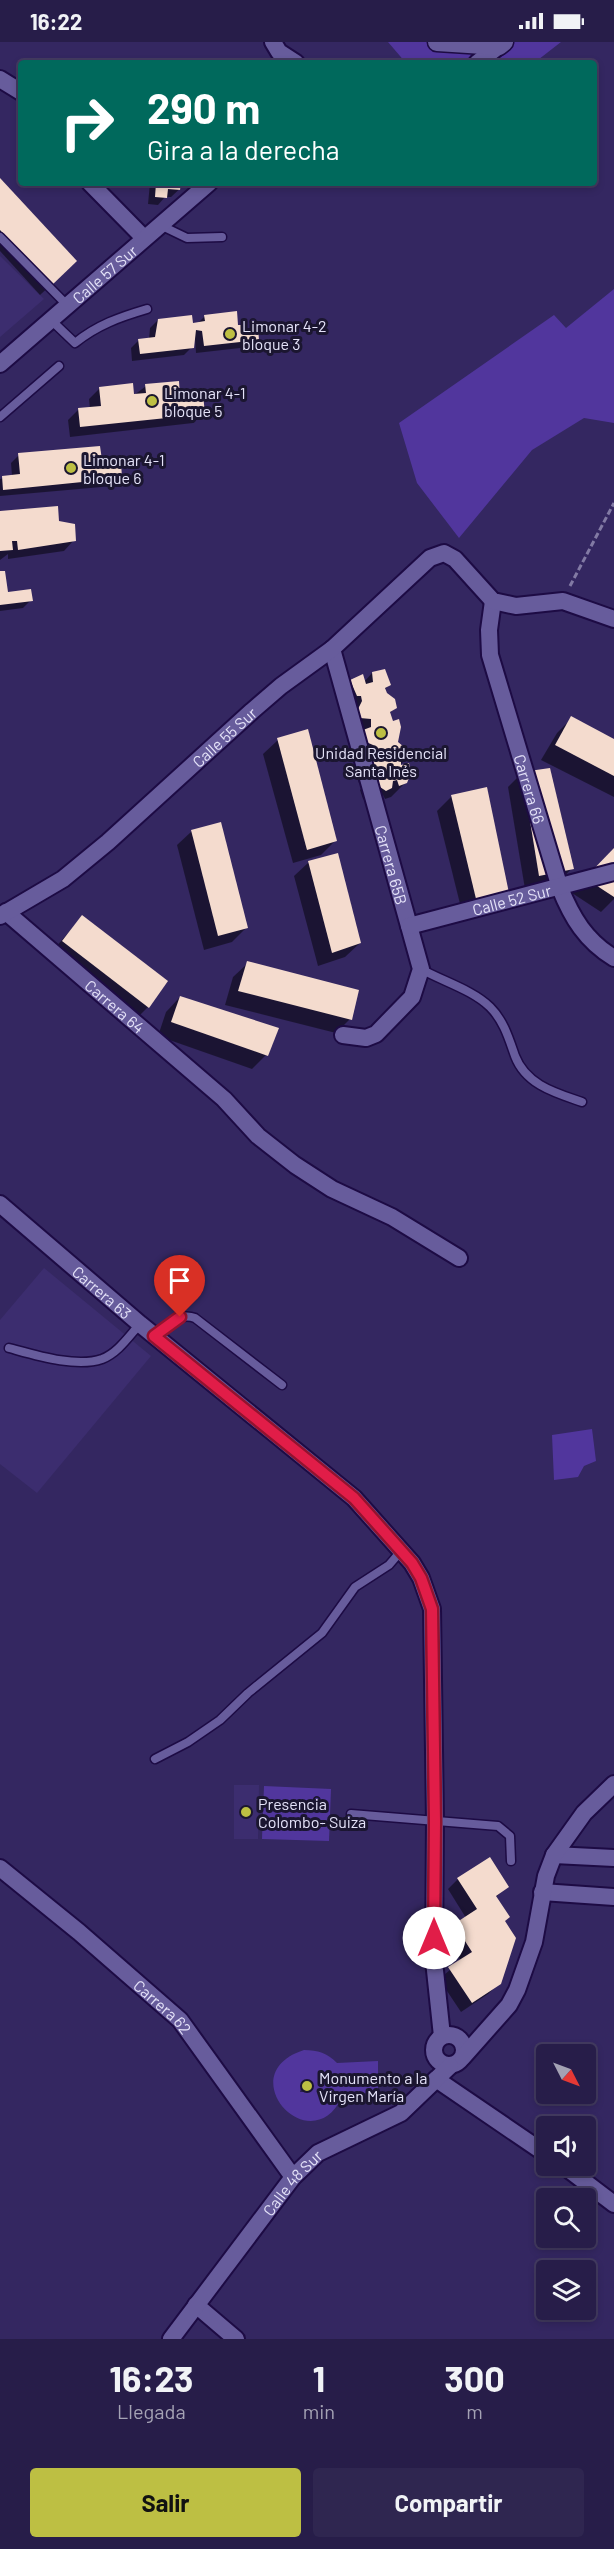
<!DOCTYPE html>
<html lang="es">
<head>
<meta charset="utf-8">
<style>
  :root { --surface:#271d49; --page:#2f2650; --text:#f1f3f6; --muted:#a4a2b4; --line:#433b61; --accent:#bdbf43 }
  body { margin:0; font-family:Barlow,sans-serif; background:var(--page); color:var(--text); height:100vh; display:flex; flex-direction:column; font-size:22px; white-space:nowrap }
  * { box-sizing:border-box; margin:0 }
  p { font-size:20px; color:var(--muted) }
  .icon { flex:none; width:33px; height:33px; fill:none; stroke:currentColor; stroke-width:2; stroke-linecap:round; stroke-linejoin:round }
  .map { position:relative; height:2297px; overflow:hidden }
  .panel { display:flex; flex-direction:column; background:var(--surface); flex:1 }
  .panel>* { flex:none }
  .hud { position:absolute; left:18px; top:18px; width:579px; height:126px; border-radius:6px; box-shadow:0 3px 9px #0003,0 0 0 2px var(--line); background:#00695c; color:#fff; overflow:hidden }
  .needle { width:39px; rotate:132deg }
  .controls { position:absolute; left:536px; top:2002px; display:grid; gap:12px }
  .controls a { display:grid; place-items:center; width:60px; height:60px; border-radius:6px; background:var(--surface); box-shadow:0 3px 9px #0003,0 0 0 2px var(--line); font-size:30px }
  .pin { position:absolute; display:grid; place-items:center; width:51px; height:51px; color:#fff; margin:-62px -26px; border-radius:50% 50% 50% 0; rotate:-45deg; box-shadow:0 0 6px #0007 }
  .pin .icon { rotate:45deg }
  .me { position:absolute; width:66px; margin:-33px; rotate:0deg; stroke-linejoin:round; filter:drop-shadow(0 0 4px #0008) }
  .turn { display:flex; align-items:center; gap:21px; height:126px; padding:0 30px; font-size:27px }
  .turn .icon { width:78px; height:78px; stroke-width:2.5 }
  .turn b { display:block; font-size:42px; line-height:51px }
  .eta { display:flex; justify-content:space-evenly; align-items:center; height:102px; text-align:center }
  .eta b { font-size:36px; font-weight:700; line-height:42px }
  .action { display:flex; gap:12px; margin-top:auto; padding:12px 30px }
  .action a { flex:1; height:69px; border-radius:6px; background:var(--accent); color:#111; font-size:24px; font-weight:700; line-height:69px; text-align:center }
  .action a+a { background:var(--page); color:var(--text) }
  .status { display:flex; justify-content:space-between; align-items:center; height:42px; padding:0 30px; background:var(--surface); direction:ltr }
  .status svg { height:16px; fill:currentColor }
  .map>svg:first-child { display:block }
  .built { fill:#3c2d6f }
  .green { fill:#51369d }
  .shadow { fill:#0007 }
  .building { fill:#f4dbce }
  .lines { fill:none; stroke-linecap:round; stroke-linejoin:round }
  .service-casing { stroke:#1d0b44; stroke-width:11 }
  .minor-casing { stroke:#1d0b44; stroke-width:20 }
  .tertiary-casing { stroke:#1d0b44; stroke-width:21 }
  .path { stroke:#827aa4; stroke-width:3; stroke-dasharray:6 3; stroke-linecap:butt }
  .service { stroke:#675c9c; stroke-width:8 }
  .minor { stroke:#675c9c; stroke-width:16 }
  .tertiary { stroke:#675c9c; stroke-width:18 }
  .route-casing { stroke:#92132f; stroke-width:15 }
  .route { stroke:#e11d48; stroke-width:10 }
  .poi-dot { fill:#bdbf43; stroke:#1b1630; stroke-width:2 }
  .labels { text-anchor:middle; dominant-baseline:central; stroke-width:6; stroke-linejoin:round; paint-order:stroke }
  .street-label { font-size:16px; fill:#e5e3f9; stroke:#1b1630 }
  .poi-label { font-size:16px; fill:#e5e3f9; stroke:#1b1630; text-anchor:start }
</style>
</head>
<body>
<div class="status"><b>16:22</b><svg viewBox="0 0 49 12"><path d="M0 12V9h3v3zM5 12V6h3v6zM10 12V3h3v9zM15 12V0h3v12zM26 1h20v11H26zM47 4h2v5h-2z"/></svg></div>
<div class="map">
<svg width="614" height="2297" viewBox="0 0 614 2297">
  <rect width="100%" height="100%" fill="#342761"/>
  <!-- built -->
  <g class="built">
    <path d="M0,214L44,257L0,295Z"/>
    <path d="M44,1226L151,1314L37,1451L0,1422V1278Z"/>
    <path d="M234,1743H259L258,1797H234Z"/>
  </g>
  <!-- green -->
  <g class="green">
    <path d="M388,0H561L534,21H406Z"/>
    <path d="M614,247V381L584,376L532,408L459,496L417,441L399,381L554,273L566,286Z"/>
    <path d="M592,1387L596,1419L584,1424L578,1435L554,1438L552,1393Z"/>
    <path d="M264,1744L331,1747L329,1799L262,1797Z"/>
    <path d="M304,2008C318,2008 327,2011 337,2021L378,2019V2049L342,2055C311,2121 229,2032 304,2008Z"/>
  </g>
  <!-- shadow -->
  <g class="shadow">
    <path d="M0,138L65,230L40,253L0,209Z"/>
    <path d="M150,141H186L171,155H165L158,163L148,162Z"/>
    <path d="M205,274L237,285L257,297L249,305L196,311L195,296L192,305L184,313L132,319L131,306L139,298L149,297L150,286L158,278L191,283L197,282Z"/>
    <path d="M146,344L204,371L193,381L70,395L68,378L78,368L90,367L89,357L99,347L133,354Z"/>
    <path d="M19,413L100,420L121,436L113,444L0,454V437L12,434L11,421Z"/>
    <path d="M0,471L58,481L74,498L64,509L8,517V512L0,518Z"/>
    <path d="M0,531L6,552L31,558L23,566L0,569Z"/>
    <path d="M372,631L389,643L384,648L395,665L389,672L396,701L406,717L398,725L406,740L391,755L385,757L383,753L371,763L363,757L360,748L366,742L365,738L359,741L357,736L361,725L359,717L352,714L349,704L357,696V691L346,690L344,684L348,675L337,653L351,639L364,640Z"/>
    <path d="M572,676L614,699V755L541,718L557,691Z"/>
    <path d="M278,698L335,799L321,813L293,821L263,712Z"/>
    <path d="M522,731L572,826L558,841L525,847L508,745Z"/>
    <path d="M452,754L508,850L463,874L437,769Z"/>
    <path d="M192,789L246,886L232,900L204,908L177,803Z"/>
    <path d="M614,808V857L601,870L572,851Z"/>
    <path d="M309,820L360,901L345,915L318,924L294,834Z"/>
    <path d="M82,875L148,965L134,979L48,914Z"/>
    <path d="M248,921L350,977L336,991L225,963L233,935Z"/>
    <path d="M180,955L266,1013L252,1027L158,994L166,970Z"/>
    <path d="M458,1837L507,1844L495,1856L503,1880L499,1941L488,1952L461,1970L439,1937L461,1919L445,1893L466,1876L448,1847Z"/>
    <path d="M302,2041L311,2048L309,2050H300Z"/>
  </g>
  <!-- building -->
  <g class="building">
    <path d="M0,136L77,219L51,244L0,188Z"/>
    <path d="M156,141H181L180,148L168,147L167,156L155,155Z"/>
    <path d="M237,269L238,283H244L245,287L258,286L259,298L204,304L202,289L196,288L194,306L140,312L138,297L155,295L158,277L192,273L193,281L205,279L204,273Z"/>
    <path d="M179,339L180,355L203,352L205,372L80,385L78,366L101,364L99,345L133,341L134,352L146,351L145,342Z"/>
    <path d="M100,404L102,418H108V421L121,420L122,436L3,448L2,434L20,432L18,411Z"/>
    <path d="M58,464L59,479L75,482L76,499L18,508L17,499H12L13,508L0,509V469Z"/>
    <path d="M0,529H5L8,550L31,547L33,559L0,563Z"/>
    <path d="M385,627L391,643L385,646L387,651L395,657L397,666L390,670L393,679L399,677L401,685L398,700L404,705L408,717L401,719V723L409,721L411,731L407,741L399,744L397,738L393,739L392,746L386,749L377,743L374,732L381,729L379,725L373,728L370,721L375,710L373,703L366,700L363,688L371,685V677L360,676L357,669L362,659L361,654H357L350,638L363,632L366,642L373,640L372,630Z"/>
    <path d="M571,674L614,697V734L555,703Z"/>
    <path d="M308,687L337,799L307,808L277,696Z"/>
    <path d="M550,726L574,827L539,834L522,730Z"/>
    <path d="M487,745L509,851L477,861L451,753Z"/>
    <path d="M221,780L248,886L218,894L191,788Z"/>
    <path d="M614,806V855L585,836Z"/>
    <path d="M338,811L361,901L332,911L308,819Z"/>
    <path d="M82,873L168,939L149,966L62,899Z"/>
    <path d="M247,919L359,948L352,978L238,949Z"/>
    <path d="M180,954L279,986L268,1014L171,980Z"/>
    <path d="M490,1815L509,1845L496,1854L510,1875L505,1879L516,1896L501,1942L472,1961L448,1925L472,1910L454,1882L477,1867L457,1836Z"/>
    <rect x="302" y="2040" width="10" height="9"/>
  </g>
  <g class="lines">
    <defs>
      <g id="service">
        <path d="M160,183L187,196L222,195"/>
        <path d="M0,195L68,264"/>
        <path d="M52,279L75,301C97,283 120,275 147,267"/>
        <path d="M0,375L59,324"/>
        <path d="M421,927C442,939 473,948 490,965C504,979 509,997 515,1014C526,1043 556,1051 582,1060"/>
        <path d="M154,1294C166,1283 179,1270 195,1276L282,1343"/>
        <path d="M9,1306C35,1313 76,1326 102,1317C118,1311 129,1294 140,1282"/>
        <path d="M155,1717L188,1700L220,1678L248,1651L322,1591L355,1545L389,1523L401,1509"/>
        <path d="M351,1772L498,1784L510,1794L511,1819"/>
      </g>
      <g id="minor">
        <path d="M273,0L279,10L296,21"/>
        <path d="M477,21L499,4"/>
        <path d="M0,37L21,50"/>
        <path d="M90,141L144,196"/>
        <path id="s1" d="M0,322L209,141"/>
        <path id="s2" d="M493,559L489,588L490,613L560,846C572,876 586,899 614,916"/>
        <path id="s3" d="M332,607L421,927L412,955L376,992L366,996L343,993"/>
        <path id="s4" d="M6,870L224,1057L258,1094L295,1123L332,1147L392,1175L459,1216"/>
        <path id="s5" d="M0,874L63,837L108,800L252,669L281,644L332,607L430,516L444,511L455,517L493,559L516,564L563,559L614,577"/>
        <path id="s6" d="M409,884L614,830"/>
        <path id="s7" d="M0,1162L140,1282L354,1456L412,1521L421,1536L432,1567L435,1779L434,1919L442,1994"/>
        <path d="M554,1813L614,1816"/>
        <path id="s8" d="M0,1826L79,1890L180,1978L293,2135"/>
        <path d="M542,1850L614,1855"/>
        <circle cx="449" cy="2008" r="15"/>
        <path d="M463,2015L509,1963L517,1948L534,1900L546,1834L554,1813L584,1771L614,1742"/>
        <path d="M436,2037L546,2112"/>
        <path d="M564,2124L614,2162"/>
        <path d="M196,2263L236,2297"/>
        <path id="s9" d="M171,2297L293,2135L318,2111L401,2071L450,2024"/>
      </g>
      <path id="tertiary" d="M437,0L499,4L504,0"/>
    </defs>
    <!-- service casing -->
    <use href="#service" class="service-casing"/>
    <!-- minor casing -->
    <use href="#minor" class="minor-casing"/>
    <!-- tertiary casing -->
    <use href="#tertiary" class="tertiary-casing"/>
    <!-- path -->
    <path class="path" d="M570,544L614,461"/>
    <!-- service -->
    <use href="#service" class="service"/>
    <!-- minor -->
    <use href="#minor" class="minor"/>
    <!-- tertiary -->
    <use href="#tertiary" class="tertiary"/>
  </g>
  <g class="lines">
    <defs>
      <path id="route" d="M180,1275L154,1294L354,1456L412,1521L421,1536L432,1567L435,1779L434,1896"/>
    </defs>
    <!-- route casing -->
    <use href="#route" class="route-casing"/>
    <!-- route -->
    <use href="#route" class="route"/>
  </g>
  <!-- markers -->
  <g class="poi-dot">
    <circle cx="230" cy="292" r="6"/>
    <circle cx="152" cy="359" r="6"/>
    <circle cx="71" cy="426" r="6"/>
    <circle cx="381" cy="691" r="6"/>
    <circle cx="246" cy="1770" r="6"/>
    <circle cx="307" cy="2044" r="6"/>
  </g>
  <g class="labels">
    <!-- street labels -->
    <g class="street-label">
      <text stroke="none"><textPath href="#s1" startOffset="138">Calle 57 Sur</textPath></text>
      <text stroke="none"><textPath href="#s5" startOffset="288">Calle 55 Sur</textPath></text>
      <text stroke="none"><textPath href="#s2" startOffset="194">Carrera 66</textPath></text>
      <text stroke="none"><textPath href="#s3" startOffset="224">Carrera 65B</textPath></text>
      <text stroke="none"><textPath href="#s6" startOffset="106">Calle 52 Sur</textPath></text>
      <text stroke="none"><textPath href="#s4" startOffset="144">Carrera 64</textPath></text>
      <text stroke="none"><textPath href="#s7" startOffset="135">Carrera 63</textPath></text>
      <text stroke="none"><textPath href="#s8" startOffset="214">Carrera 62</textPath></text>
      <text stroke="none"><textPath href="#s9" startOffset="198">Calle 48 Sur</textPath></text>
    </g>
    <!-- poi labels -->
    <g class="poi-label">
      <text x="242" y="283">Limonar 4-2<tspan x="242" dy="18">bloque 3</tspan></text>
      <text x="164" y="350">Limonar 4-1<tspan x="164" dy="18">bloque 5</tspan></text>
      <text x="83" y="417">Limonar 4-1<tspan x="83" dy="18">bloque 6</tspan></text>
      <text x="381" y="710" text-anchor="middle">Unidad Residencial<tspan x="381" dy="18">Santa Inés</tspan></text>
      <text x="258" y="1761">Presencia<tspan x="258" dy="18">Colombo- Suiza</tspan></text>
      <text x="319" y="2035">Monumento a la<tspan x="319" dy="18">Virgen María</tspan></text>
    </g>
  </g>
</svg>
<div class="controls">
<a><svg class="needle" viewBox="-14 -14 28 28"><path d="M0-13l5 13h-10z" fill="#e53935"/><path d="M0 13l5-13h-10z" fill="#a4a2b4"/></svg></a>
<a><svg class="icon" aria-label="sound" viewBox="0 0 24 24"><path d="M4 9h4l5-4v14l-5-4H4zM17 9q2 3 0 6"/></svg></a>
<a><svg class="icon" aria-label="search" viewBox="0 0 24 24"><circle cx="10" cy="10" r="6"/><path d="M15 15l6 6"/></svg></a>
<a><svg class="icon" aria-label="layers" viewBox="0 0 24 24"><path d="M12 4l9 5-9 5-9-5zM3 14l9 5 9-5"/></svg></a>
</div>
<div class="pin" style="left:180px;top:1275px;background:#d93025"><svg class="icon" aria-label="arrive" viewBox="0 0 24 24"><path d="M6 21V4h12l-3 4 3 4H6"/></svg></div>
<svg class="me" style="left:434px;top:1896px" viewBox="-20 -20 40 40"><circle r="19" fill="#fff"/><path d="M0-13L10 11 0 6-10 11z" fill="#e11d48"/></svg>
<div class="hud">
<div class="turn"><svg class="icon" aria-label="right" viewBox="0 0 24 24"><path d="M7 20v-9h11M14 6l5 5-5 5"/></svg><div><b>290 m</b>Gira a la derecha</div></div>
</div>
</div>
<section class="panel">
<div class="eta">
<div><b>16:23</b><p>Llegada</p></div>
<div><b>1</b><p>min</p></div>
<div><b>300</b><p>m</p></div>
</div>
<div class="action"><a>Salir</a><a>Compartir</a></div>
</section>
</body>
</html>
